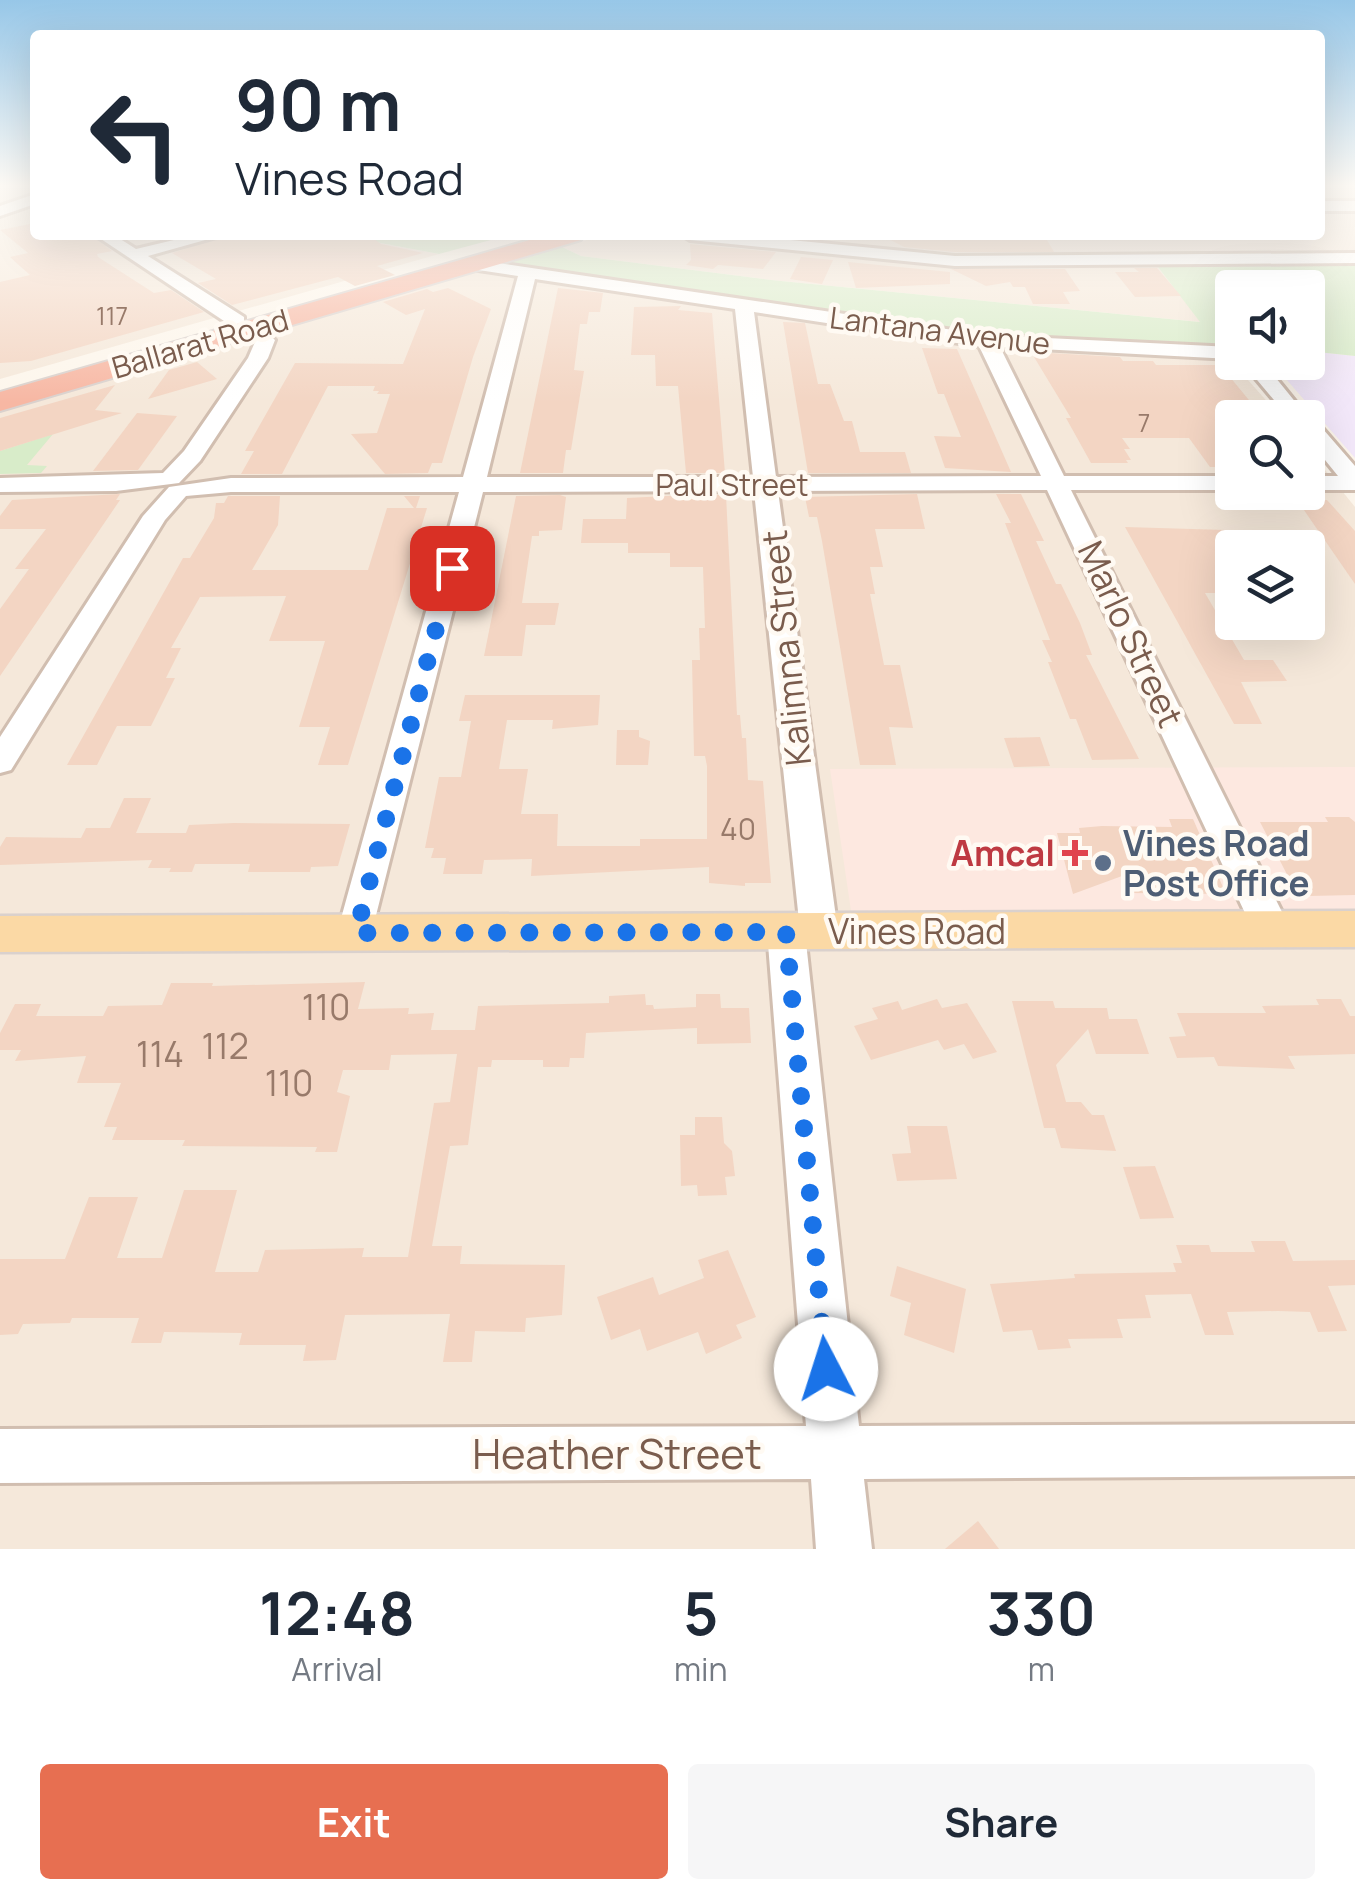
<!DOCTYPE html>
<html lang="en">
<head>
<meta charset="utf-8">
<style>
  :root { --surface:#fff; --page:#f6f6f7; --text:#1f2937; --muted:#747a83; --accent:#e76f51 }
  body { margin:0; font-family:Manrope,sans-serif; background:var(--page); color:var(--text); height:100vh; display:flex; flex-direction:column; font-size:38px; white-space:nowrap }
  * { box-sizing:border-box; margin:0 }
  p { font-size:32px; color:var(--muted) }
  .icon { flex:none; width:55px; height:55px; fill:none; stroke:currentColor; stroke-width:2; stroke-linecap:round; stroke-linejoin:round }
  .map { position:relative; height:1549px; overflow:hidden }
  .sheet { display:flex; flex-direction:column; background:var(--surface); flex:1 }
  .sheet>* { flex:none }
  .top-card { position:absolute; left:30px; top:30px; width:1295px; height:210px; border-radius:10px; box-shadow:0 10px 40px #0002; background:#fff; color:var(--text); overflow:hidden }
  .fabs { position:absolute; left:1215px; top:270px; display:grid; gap:20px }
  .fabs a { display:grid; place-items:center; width:110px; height:110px; border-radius:10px; background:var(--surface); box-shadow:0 10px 40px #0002; font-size:50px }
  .pin { position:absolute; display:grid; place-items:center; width:85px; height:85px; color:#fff; margin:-42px; border-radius:20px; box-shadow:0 5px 15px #0006 }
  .me { position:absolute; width:110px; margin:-55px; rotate:355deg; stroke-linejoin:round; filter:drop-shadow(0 0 8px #0008) }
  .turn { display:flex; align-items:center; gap:35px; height:210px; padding:0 40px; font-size:45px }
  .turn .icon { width:130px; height:130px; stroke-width:2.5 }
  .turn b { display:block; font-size:70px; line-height:85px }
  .eta { display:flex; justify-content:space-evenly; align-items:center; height:170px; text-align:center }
  .eta b { font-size:60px; font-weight:700; line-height:70px }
  .primary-button { display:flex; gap:20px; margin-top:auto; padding:20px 40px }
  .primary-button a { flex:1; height:115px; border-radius:10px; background:var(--accent); color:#fff; font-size:40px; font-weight:700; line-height:115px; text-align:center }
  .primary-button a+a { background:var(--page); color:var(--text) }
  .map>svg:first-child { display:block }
  .residential { fill:#f5e8da; fill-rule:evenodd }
  .commercial { fill:#fde8e0 }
  .education { fill:#f3e8fa }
  .green { fill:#d8ecc9 }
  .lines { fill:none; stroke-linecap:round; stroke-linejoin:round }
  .stream { stroke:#a5d3da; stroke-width:4 }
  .building { fill:#f3d5c3 }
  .minor-casing { stroke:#d1beb0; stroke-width:6 }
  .major-casing { stroke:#dad1cd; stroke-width:5 }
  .highway-casing { stroke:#dad1cd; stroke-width:4 }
  .minor { fill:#fff; fill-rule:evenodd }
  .major { fill:#fbd9a5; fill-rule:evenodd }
  .highway { fill:#f7b7a3; fill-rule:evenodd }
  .route { stroke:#1a73e8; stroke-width:18; stroke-dasharray:0 32.4 }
  .health-dot { fill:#e0444e; stroke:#fffaf3; stroke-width:4 }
  .service-dot { fill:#5c6f8a; stroke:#fffaf3; stroke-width:4 }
  .labels { text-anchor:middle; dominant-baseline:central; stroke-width:9; stroke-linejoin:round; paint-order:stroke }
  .far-number-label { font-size:25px; fill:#987a6a }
  .far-street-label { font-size:30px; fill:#7a5c4d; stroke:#fffaf3 }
  .number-label { font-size:30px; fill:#987a6a }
  .street-label { font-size:35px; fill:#7a5c4d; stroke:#fffaf3 }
  .service-label { font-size:35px; font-weight:bold; fill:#4e5e75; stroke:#fffaf3; text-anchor:start }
  .health-label { font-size:35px; font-weight:bold; fill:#be3a42; stroke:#fffaf3; text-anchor:end }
  .near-number-label { font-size:35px; fill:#987a6a }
  .near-street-label { font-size:42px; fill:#7a5c4d; stroke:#fffaf3 }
</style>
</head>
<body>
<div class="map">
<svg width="1355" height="1549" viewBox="0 0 1355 1549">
  <rect width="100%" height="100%" fill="#fdf6ec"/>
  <!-- residential -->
  <g class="residential">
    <path d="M0,186H35V235H338L439,254L0,379Z"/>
    <path d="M1320,186H1355V254L1026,259L749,235H1320Z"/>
    <path d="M605,235H663L949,267H1158L1201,322L771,280L581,256L562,247Z"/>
    <path d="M494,266L1232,351V362L1281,417L1232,418V492H1308V449L1355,507V1549H0V406ZM1232,548H1308V622H1232Z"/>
  </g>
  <!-- commercial -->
  <path class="commercial" d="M1355,767V914L854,931L830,769Z"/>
  <!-- education -->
  <path class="education" d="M1308,351L1355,356V458L1272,363L1308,362Z"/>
  <!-- green -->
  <g class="green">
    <path d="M338,235L502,237L439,254Z"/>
    <path d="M562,247L581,256L771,280L1200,322L1158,267L1355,265V356L1308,351V288H1232V351L1205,345L987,336L494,266Z"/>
    <path d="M53,434L27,465L47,466L41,473L0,474V451Z"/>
  </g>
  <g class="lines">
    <!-- stream -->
    <path class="stream" d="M1223,327L1229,328"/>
  </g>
  <!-- building -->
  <g class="building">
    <path d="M35,223V235H91L112,251L97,254L98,257L154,293L171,290L204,312L31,361L0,363V282L30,275L10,257L28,253L0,230Z"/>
    <path d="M227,235H369L381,244L423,253L377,266L395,275L355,286L338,277L232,305L198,283L216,279L172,253Z"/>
    <path d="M881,235L1038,237L1047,240L1054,252H955L904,247Z"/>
    <path d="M690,244L776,252L763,269L718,265L713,269L686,265L691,260Z"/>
    <path d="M801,257L833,260L822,284L790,279Z"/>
    <path d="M848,262L950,272V284L856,288Z"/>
    <path d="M1134,268H1157L1181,296L1135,297L1115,272H1139Z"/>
    <path d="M951,269H1065L1080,291L1063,292L1070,304H1033L1025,287H1013L1010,282L986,286Z"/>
    <path d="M448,288L491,309L473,357L442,463H432L428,473L385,474L351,434L377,433L390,394H377L379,391H373L375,386H328L282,474H241L254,451H245L295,363L403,364L425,309L406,315L383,302L427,289L433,292Z"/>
    <path d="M558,288L603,293L600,312H589L587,324H580L574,370L584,371L571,450H566L563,473H520Z"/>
    <path d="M681,306L678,310L712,313L725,473H686L678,386H656L655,355H631L634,307Z"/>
    <path d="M783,322L805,323L818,384H830L844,421H852L860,452H905L911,473H808Z"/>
    <path d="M922,348L957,349L1011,472L945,468L934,436L961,437L944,394H938Z"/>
    <path d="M1031,352L1120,357L1123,361H1153L1156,365H1220L1258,411H1246L1252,418H1232V467H1210L1189,438H1122L1130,449H1124L1131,460H1126L1128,463H1091L1066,418H1071Z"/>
    <path d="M197,362L217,379L148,399L169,370Z"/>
    <path d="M115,385L95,410L122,413L0,451V418Z"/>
    <path d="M137,413L177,416L138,470L93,471Z"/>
    <path d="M120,494L116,500H120L0,676V609L29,569H15L46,529H0V516L12,500Z"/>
    <path d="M917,494L925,529H875L883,567H870L875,594H870L884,665H900L913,728L889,727L896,765H860L822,541L817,517H809L805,497Z"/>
    <path d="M996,494H1021L1044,541H1036L1056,584H1061L1080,623L1092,655H1086L1139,759L1092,760L1076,719H1070L1048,662H1052L1042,640H1050L1005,523H1011Z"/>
    <path d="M560,495L566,497L562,530L539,531V536H532L522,603H559L555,625H526L522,656H484L516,496Z"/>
    <path d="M686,495H726L737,715H740L742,738H746L748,780L763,781L771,883H745V886L709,883V867L531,876L532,859L484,860L482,874H443L446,858H431L434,848H425L439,777H461L471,721H459L465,695H600L598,725L552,729L553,720H507L499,769H528L521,814H558L557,846H640V839H707V766L705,756H694L692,660H700L699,628H705L703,567H670V553H628V543H581L583,519H626L627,498Z"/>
    <path d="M228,496H280L278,525L252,570H368L387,508H414L404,496H420L416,508H427L348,765H318L330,727H299L325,641H269L286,596L200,597L171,648H181L166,678H175L151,726H117L97,765H67L183,558H190L214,518L216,503H224Z"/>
    <path d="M1297,500H1327L1355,531V584Z"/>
    <path d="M1125,527L1226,530L1232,540V593H1205L1244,660H1273L1287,681L1241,682L1262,724H1234Z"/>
    <path d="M617,730H639V737L650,741L648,765H616Z"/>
    <path d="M1040,737L1050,766L1014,767L1004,738Z"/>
    <path d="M124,798H151L136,833H186L189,825L234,823L350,824L338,866L311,867L310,872H248L250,864H195L192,872H169L171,868H148L152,860L0,865V847L6,837L81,838L86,828H110Z"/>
    <path d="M1325,817H1349L1355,822V895L1309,896L1294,888L1260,822H1328Z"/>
    <path d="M1169,819H1193L1226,894L1129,893L1122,876L1073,894L1057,833H1080L1079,828L1102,826L1172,827Z"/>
    <path d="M365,982L358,1009L409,1008L408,1014L434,1013L431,1030H475L478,1006L609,1003V996L645,994L646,1005H653L654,1009L696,1007V994H720L721,1008H749L751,1043L697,1044V1028L586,1033L584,1058H570L569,1067H543V1060H492L491,1067H478L468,1145L450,1146L432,1246H462L460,1264L565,1265L562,1315L526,1318L525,1332L475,1331L472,1362H443L450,1314L345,1315L336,1360L303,1361L306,1345H239L242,1333L164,1332L161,1343H131L139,1318H72L70,1323L23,1324L18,1334L0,1335V1259H65L89,1197H138L117,1258H162L184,1190H237L215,1272H258L265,1250L364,1248L362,1257H408L434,1103L450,1102L457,1054L391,1055L389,1070H343L337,1092L350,1096L337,1152H315L317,1147L182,1146L185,1140H112L117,1127H104L121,1083H77L86,1056L15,1061L21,1050H0V1033L15,1004H41L36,1016H103L108,1006L162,1005L171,983H213L212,986Z"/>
    <path d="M937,999L942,1008L967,1003L997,1052L973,1059L964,1044L944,1050L938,1040L871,1060L854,1026L878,1019L872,1008L898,1001L902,1010Z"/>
    <path d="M1316,999H1341L1350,1016H1355V1054L1288,1056L1295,1069L1218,1066L1214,1057L1177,1058L1169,1037L1186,1036L1177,1013H1266L1262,1006L1319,1005Z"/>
    <path d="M1012,1001H1053L1055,1008H1107L1109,1019H1137L1149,1054H1096L1088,1029L1056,1065L1066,1102H1081L1092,1115H1104L1116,1151L1061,1148L1055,1128H1044Z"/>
    <path d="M695,1117H722L724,1143L732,1151L735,1176L725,1177L727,1195L698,1196L697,1185L681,1186L680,1135H695Z"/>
    <path d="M907,1126H947L957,1179L897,1181L892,1154L911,1153Z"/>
    <path d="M1155,1166L1174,1218L1140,1219L1123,1167Z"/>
    <path d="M1251,1241H1285L1293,1261L1355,1260V1285L1328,1286L1347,1331L1318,1332L1310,1312L1278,1311L1227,1312L1234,1335H1205L1191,1294L1145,1295L1151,1318L1117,1319L1123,1338L1068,1339L1071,1348L1038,1350L1032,1330L1003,1332L990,1284L1075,1278L1074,1274L1176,1272L1173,1263H1182L1176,1245H1209L1211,1252H1255Z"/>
    <path d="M728,1250L756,1317L736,1325L742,1338L706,1354L698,1332L647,1351L640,1329L611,1340L597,1297L653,1277L659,1295L704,1278L698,1260Z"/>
    <path d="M897,1266L966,1289L954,1353L904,1335L911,1303L890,1296Z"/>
    <path d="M978,1521L999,1549H945Z"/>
  </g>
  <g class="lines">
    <defs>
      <g id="minor">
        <path d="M35,194V204L0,216V206Z"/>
        <rect x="1320" y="201" width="35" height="10"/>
        <path d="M95,235H114L136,249L195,235H223L148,256L244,317V325H256L275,340L268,358L200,461L179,483L116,491L0,492V478L163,473L184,451L248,358L255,342L242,333V325H230Z"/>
        <path d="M682,235H740L955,256L1355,253V263L955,266L690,240Z"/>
        <path d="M471,259L987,335L1232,347V359L1000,347L1064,476H1232V490H1071L1290,928L1284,938L1271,942L1258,938L1252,928L1047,490L778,491L838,932L832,942L819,947L806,942L859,1426L1355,1424V1476L864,1479L872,1549H816L811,1479L0,1483V1429L806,1426L767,931L773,921L786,916L799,921L754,491L483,492L369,943L356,948L343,943L337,933L459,492H231L186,496L165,520L11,770L0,773V737L143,516L169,487L231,478L463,477L518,276L465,268V260ZM535,279L735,309L753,477H487ZM754,312L979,346L1041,476L776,477Z"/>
        <path d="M1242,362H1263L1310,420L1316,421L1355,466V490H1308V476H1338L1308,439V418H1289Z"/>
      </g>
      <path id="major" d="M1355,911V947L0,952V916Z"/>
      <path id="highway" d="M547,235H585L581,240L0,411V392Z"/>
    </defs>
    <!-- minor casing -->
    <use href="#minor" class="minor-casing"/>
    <!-- major casing -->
    <use href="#major" class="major-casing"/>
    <!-- highway casing -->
    <use href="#highway" class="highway-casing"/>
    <!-- minor -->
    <use href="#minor" class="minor"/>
    <!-- major -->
    <use href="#major" class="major"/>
    <!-- highway -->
    <use href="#highway" class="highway"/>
  </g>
  <!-- sky -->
  <linearGradient id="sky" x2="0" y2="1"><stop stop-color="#97c7e8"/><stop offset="0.46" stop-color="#fefbf6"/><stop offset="1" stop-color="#fefbf6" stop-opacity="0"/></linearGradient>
  <rect width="1355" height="403" fill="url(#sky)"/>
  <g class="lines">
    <!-- route -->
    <path class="route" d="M452,568L356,933L786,932L826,1369"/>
  </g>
  <!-- markers -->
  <path class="health-dot" d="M1070 838h10v10h10v10h-10v10h-10v-10h-10v-10h10z"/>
  <circle class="service-dot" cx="1103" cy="863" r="10"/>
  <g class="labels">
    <!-- far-number labels -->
    <g class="far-number-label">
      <text x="112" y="315">117</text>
      <text x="1144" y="422">7</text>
    </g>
    <!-- far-street labels -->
    <g class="far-street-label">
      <text transform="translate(940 330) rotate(7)">Lantana Avenue</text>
      <text transform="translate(200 343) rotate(-16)">Ballarat Road</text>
      <text x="732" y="484">Paul Street</text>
    </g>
    <!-- number labels -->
    <g class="number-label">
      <text x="738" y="828">40</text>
    </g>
    <!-- street labels -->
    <g class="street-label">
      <text transform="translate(1131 634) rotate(65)">Marlo Street</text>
      <text transform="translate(786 648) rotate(-96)">Kalimna Street</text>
      <text x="917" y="931">Vines Road</text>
    </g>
    <!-- service labels -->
    <g class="service-label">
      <text x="1123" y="843">Vines Road<tspan x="1123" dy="40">Post Office</tspan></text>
    </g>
    <!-- health labels -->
    <g class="health-label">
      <text x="1055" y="853">Amcal</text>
    </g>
    <!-- near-number labels -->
    <g class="near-number-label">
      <text x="326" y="1007">110</text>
      <text x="225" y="1046">112</text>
      <text x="160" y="1054">114</text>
      <text x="289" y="1083">110</text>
    </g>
    <!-- near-street labels -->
    <g class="near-street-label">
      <text x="617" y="1453">Heather Street</text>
    </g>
  </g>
</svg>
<div class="fabs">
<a><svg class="icon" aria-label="sound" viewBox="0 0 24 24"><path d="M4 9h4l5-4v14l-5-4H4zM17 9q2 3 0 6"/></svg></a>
<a><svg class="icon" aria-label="search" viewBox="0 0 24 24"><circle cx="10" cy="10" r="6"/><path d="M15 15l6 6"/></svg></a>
<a><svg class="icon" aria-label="layers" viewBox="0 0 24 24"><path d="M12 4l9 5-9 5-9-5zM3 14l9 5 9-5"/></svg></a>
</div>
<div class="pin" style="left:452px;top:568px;background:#d93025"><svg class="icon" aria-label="arrive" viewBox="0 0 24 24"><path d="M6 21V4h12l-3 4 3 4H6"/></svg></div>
<svg class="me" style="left:826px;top:1369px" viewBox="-20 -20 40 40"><circle r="19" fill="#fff"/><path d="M0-13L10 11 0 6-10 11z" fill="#1a73e8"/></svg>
<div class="top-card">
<div class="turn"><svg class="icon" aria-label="left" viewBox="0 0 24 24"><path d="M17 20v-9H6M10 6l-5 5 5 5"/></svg><div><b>90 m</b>Vines Road</div></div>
</div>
</div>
<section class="sheet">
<div class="eta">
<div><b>12:48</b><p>Arrival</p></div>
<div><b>5</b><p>min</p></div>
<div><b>330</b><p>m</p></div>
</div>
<div class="primary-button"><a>Exit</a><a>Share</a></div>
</section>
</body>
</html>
